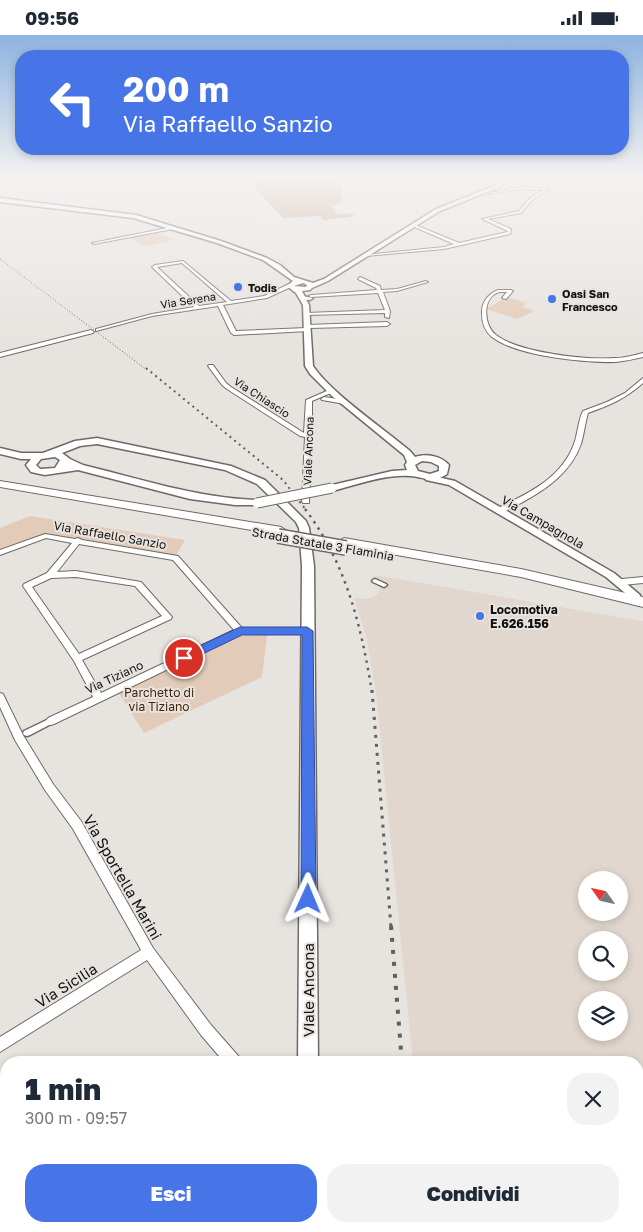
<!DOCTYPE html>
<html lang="it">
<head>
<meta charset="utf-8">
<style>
  :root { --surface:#fff; --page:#f2f2f3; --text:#1f2937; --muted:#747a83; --accent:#4774e6 }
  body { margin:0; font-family:"Golos Text",sans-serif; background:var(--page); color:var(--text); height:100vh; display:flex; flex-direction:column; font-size:19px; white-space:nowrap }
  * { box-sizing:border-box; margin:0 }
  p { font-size:16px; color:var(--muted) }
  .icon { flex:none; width:28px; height:28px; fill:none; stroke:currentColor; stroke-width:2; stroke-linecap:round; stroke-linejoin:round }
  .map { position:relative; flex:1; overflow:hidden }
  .sheet { position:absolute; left:0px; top:1021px; width:644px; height:176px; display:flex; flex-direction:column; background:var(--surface); border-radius:20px 20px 0 0; box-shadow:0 2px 8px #0003 }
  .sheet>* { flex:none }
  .banner { position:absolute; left:15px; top:15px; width:614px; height:105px; border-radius:20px; box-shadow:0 2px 8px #0003; background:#4774e6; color:#fff; overflow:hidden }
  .needle { width:32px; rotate:304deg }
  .controls { position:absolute; left:578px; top:836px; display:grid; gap:10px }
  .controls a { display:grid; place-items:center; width:50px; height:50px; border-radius:50%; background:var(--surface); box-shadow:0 2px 8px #0003; font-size:25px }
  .pin { position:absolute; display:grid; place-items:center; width:42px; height:42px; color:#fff; margin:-21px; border:2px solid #fff; border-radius:50%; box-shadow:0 1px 5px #0007 }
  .me { position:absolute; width:55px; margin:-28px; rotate:1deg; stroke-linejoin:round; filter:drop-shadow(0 0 4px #0008) }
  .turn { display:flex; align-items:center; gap:18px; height:105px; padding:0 25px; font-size:22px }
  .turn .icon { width:65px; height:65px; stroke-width:2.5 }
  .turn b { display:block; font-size:35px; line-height:42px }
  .round { display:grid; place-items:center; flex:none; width:52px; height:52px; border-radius:20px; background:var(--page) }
  .headline { display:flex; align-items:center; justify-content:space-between; height:85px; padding:0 25px }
  h1 { font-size:30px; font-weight:800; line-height:38px }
  .cta { display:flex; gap:10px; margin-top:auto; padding:10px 25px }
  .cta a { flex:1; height:58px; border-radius:20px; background:var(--accent); color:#fff; font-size:20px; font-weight:800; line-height:58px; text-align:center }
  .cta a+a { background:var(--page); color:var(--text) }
  .status { display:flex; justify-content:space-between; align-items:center; height:35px; padding:0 25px; background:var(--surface); direction:ltr }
  .status svg { height:14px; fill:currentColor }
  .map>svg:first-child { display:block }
  .built { fill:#e1d7ce; fill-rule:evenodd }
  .green { fill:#e2cbb8 }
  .forest { fill:#c2a78f }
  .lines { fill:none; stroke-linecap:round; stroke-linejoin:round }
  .pedestrian-casing { stroke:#6e6a67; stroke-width:3 }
  .minor-casing { stroke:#6e6a67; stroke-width:2 }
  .tertiary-casing { stroke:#6e6a67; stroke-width:3 }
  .secondary-casing { stroke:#6e6a67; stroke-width:3 }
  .trunk-casing { stroke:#6e6a67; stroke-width:2 }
  .pedestrian { fill:#fff; fill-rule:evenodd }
  .minor { fill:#fff; fill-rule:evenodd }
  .tertiary { fill:#fff; fill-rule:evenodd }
  .secondary { fill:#fff; fill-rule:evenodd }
  .trunk { fill:#fff; fill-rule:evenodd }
  .rail-far4 { stroke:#625f5d; stroke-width:1; stroke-dasharray:1 2; stroke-linecap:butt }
  .rail-far3 { stroke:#625f5d; stroke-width:2; stroke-dasharray:2 4; stroke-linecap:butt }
  .rail-far2 { stroke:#625f5d; stroke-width:2.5; stroke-dasharray:2.5 5; stroke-linecap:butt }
  .rail-far1 { stroke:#625f5d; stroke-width:3; stroke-dasharray:3 6; stroke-linecap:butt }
  .rail { stroke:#625f5d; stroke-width:4; stroke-dasharray:4 8; stroke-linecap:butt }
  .secondary-bridge-casing { stroke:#6e6a67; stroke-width:11; stroke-linecap:butt }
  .trunk-bridge-casing { stroke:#6e6a67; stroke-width:16; stroke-linecap:butt }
  .secondary-bridge { stroke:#fff; stroke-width:9 }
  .trunk-bridge { stroke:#fff; stroke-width:13 }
  .route { fill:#4774e6; stroke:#2e4b96 }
  .poi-dot { fill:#4774e6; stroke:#e7e3df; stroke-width:2 }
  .labels { text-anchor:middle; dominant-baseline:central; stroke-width:4; stroke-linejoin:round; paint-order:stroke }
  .far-poi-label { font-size:11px; font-weight:bold; fill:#131110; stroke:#e7e3df; text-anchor:start }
  .far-street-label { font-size:11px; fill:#131110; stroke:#e7e3df }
  .street-label { font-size:12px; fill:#131110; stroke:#e7e3df }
  .poi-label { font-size:12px; font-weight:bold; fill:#131110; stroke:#e7e3df; text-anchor:start }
  .park-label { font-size:12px; fill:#432608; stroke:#e7e3df }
  .near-street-label { font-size:15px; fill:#131110; stroke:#e7e3df }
</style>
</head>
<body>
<div class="status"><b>09:56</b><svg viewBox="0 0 49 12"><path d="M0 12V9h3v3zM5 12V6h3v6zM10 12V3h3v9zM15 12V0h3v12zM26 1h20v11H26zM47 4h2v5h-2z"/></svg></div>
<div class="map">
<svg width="643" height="1197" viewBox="0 0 643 1197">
  <rect width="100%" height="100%" fill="#e7e3df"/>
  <!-- built -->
  <path class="built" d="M374,540L643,586V1197H430L429,1191H638V1028L413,1027L376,658L366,601L354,563L367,564L375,561L380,555ZM586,845H619V878H586ZM586,905H619V938H586ZM586,965H619V998H586Z"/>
  <!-- green -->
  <g class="green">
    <path d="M154,197L174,205L144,212L129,202Z"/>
    <path d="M507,262L527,268L522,272L535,276L517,284L486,274Z"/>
    <path d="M30,481L185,505L175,522L45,500L0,517V493Z"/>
    <path d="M267,600L262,642L144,698L117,655L239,601Z"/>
  </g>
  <!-- forest -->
  <path class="forest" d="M248,142H340L343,147L341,168L332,171L337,178L336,180L351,178L354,180L350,182L328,184L327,186L321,184V181L283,183L261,160Z"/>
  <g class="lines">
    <defs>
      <g id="pedestrian">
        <path d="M375,544L386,549L387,550L384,552L373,547L372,546L373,545Z"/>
        <path d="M51,683L53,684L54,686L53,688L30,700L27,701L24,700L23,698L24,696Z"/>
      </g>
      <g id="minor">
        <path d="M522,152L550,154L533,164L521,178L488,184L511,194L510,199L444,214L366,221L364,220L444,212L454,209L412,191L413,189L459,208L507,197L508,196L482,184L519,176L531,162L544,155L522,154L491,159L489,158Z"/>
        <path d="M172,192L173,194L94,209L92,208Z"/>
        <path d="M183,226L231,266L264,261L289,249H293V251L267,263L223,270L236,296L306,293L308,290L387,287L390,289L387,291L310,293L308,296L234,300L231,298L218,271L152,281L96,296V294L152,279L194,272L152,232L155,230ZM182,228L227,267L199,271L157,232Z"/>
        <path d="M360,242L380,251L381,255L397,254L426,246L428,247L397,256L383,257L390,276L389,283L385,282V278L306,280L304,279L306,278L385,275L378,258L311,262L309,261L311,260L377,255L376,253L358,244Z"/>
        <path d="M498,255H511L513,256L506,264L502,263L507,257C504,257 502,257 499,257C481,263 484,291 496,300C519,318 587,325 616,323C625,323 634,320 643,318V322C634,324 625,326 616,327C586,328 516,321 492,302C485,296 482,288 482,279C481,268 488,259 498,255Z"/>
        <path d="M91,295L94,297L93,298L0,322V318Z"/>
        <path d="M209,330H213L226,348L231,352L304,398L306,365L329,355H333V357L312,366V401L309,468H303L302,466L305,402L300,401L227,354L222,350L208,331Z"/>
        <path d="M643,343V348C625,364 610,370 588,378C585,388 584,399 581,409C571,437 547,454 521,468C514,471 505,478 496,478V474C527,459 561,444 574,409C578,398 578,386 583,376L607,367L625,358Z"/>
        <path d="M324,362L345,365L348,367L345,369L322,365L321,364Z"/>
        <path d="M45,499L75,504L78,503L82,505L178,521L242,593H307L311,596L307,599H241L54,689L51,690L48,689L46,686L48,683L93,662L74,626L23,551L24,549L47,538L72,508L46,503L0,520V515ZM79,509L173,525L234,595L101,658L82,625L171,584L172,582L141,547L76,536L57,537ZM76,542L135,551L162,581L79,619L32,552L51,543Z"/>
        <path d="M643,542V548L622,550L618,547L622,544Z"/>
        <path d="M0,658L3,659L23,700L53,749L81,786L153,913L211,990L240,1023L242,1028H225L201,1000L147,925L0,1017V1002L141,915L73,794L45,755L15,705L0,672Z"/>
        <path d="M57,1191H78L75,1197H54Z"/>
        <path d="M97,1191H113L114,1197H98Z"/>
      </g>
      <g id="tertiary">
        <path d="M302,261L313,263L310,265L300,264V262Z"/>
        <path d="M429,440L455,446L614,538L640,560L639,563H631L606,542L449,450L426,445L425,443Z"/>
      </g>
      <g id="secondary">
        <path d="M506,142H512L500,152L440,176L328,246L312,253L310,255L302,256L309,270L313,331C332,359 383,393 410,416L415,422C427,418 441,421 449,430L447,439C432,449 425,442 410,441C385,439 356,450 332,456L327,453L328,451L392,436L407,435L405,430L407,427L404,420L332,361L310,339L305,331L303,270L296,258L287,251L293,246L263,225L217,208L133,183L0,167V163L136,180L221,206L267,223L280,230L294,242L313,248L324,244L436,174L496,150ZM303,248L307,250L306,252L294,251ZM422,426L431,427L439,431V436L430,439L418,436L415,430Z"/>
        <path d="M97,403L231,431L265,445L306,486L309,493L314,531L318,1028H298L302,531L299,493L296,487L257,449L225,435L97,409L80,411L62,418L70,424L83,430C141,444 197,463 257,465L262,468L261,470H235L190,464L78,435L45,440L31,437L26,430L31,424H21L0,419V413L21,418H43L75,406ZM55,422L60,425L55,433L40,434L36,430L41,424Z"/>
        <rect x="297" y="1191" width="22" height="6"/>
      </g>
      <g id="trunk">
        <path d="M0,446L281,492L287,496L281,500L0,452Z"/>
        <path d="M344,503L521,534L643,562V572L521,542L340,510L338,507Z"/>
      </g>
    </defs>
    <!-- pedestrian casing -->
    <use href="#pedestrian" class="pedestrian-casing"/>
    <!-- minor casing -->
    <use href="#minor" class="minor-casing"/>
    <!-- tertiary casing -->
    <use href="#tertiary" class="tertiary-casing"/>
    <!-- secondary casing -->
    <use href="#secondary" class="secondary-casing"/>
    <!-- trunk casing -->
    <use href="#trunk" class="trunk-casing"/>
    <!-- pedestrian -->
    <use href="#pedestrian" class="pedestrian"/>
    <!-- minor -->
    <use href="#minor" class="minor"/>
    <!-- tertiary -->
    <use href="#tertiary" class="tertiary"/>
    <!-- secondary -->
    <use href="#secondary" class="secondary"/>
    <!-- trunk -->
    <use href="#trunk" class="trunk"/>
    <!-- rail-far4 -->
    <path class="rail-far4" d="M0,224L147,335"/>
    <!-- rail-far3 -->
    <path class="rail-far3" d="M146,333L283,445L306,475"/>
    <!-- rail-far2 -->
    <path class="rail-far2" d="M305,474C346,528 361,590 372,657"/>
    <!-- rail-far1 -->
    <path class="rail-far1" d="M372,655L391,892"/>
    <!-- rail -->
    <g class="rail">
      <path d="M391,891L402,1028"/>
      <path d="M415,1191V1197"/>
    </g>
    <defs>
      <path id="secondary-bridge" d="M257,468L332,453"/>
      <path id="trunk-bridge" d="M278,501L346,513"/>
    </defs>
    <!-- secondary-bridge casing -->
    <use href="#secondary-bridge" class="secondary-bridge-casing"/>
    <!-- trunk-bridge casing -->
    <use href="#trunk-bridge" class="trunk-bridge-casing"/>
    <!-- secondary-bridge -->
    <use href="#secondary-bridge" class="secondary-bridge"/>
    <!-- trunk-bridge -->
    <use href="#trunk-bridge" class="trunk-bridge"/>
  </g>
  <!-- sky -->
  <linearGradient id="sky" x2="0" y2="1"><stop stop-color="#8db4df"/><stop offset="0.46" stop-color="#f4f2f1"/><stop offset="1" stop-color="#f4f2f1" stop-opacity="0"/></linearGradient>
  <rect width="643" height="310" fill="url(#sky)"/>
  <!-- route -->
  <path class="route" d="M240,592H307L313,596L316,864L314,869L308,871L303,869L301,864L302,600H242L188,626L184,627L178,623L180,620Z"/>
  <!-- markers -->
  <g class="poi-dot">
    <circle cx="238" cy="252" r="5"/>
    <circle cx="552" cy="264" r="5"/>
    <circle cx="480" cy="581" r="5"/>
  </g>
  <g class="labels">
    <!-- far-poi labels -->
    <g class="far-poi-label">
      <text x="248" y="252">Todis</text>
      <text x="562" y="258">Oasi San<tspan x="562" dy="13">Francesco</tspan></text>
    </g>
    <!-- far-street labels -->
    <g class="far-street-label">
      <text transform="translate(188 265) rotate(-9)">Via Serena</text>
      <text transform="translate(262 362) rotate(33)">Via Chiascio</text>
      <text transform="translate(308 416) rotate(-88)">Viale Ancona</text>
    </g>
    <!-- street labels -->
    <g class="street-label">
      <text transform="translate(543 487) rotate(30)">Via Campagnola</text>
      <text transform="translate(110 500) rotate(10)">Via Raffaello Sanzio</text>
      <text transform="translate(323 509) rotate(10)">Strada Statale 3 Flaminia</text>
      <text transform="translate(114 642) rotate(-25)">Via Tiziano</text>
    </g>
    <!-- poi labels -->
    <g class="poi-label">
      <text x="490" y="574">Locomotiva<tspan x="490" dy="14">E.626.156</tspan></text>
    </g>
    <!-- park labels -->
    <g class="park-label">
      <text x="159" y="657">Parchetto di<tspan x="159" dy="14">via Tiziano</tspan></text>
    </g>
    <!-- near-street labels -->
    <g class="near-street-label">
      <text transform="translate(123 842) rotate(60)">Via Sportella Marini</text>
      <text transform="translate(66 950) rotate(-32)">Via Sicilia</text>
      <text transform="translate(308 955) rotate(-90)">Viale Ancona</text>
    </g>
  </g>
</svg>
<div class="controls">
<a><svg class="needle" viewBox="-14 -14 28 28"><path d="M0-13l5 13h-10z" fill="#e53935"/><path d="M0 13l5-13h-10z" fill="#747a83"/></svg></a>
<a><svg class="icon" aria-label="search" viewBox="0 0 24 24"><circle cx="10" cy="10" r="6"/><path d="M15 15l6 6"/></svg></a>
<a><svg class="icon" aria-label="layers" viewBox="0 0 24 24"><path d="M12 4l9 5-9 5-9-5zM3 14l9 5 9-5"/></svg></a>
</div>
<div class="pin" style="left:184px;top:623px;background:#d93025"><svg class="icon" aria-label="arrive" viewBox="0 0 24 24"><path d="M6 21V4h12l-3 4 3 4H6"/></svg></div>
<svg class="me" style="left:308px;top:864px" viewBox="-20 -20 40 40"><path d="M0-17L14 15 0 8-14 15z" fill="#4774e6" stroke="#fff" stroke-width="4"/></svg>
<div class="banner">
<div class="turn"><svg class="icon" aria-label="left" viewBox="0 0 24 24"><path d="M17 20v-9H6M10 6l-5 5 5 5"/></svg><div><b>200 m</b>Via Raffaello Sanzio</div></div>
</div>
<section class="sheet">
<div class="headline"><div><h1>1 min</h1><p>300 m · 09:57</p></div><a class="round"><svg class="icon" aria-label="close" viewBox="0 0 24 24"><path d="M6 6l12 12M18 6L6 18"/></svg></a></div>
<div class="cta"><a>Esci</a><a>Condividi</a></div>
</section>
</div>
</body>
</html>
